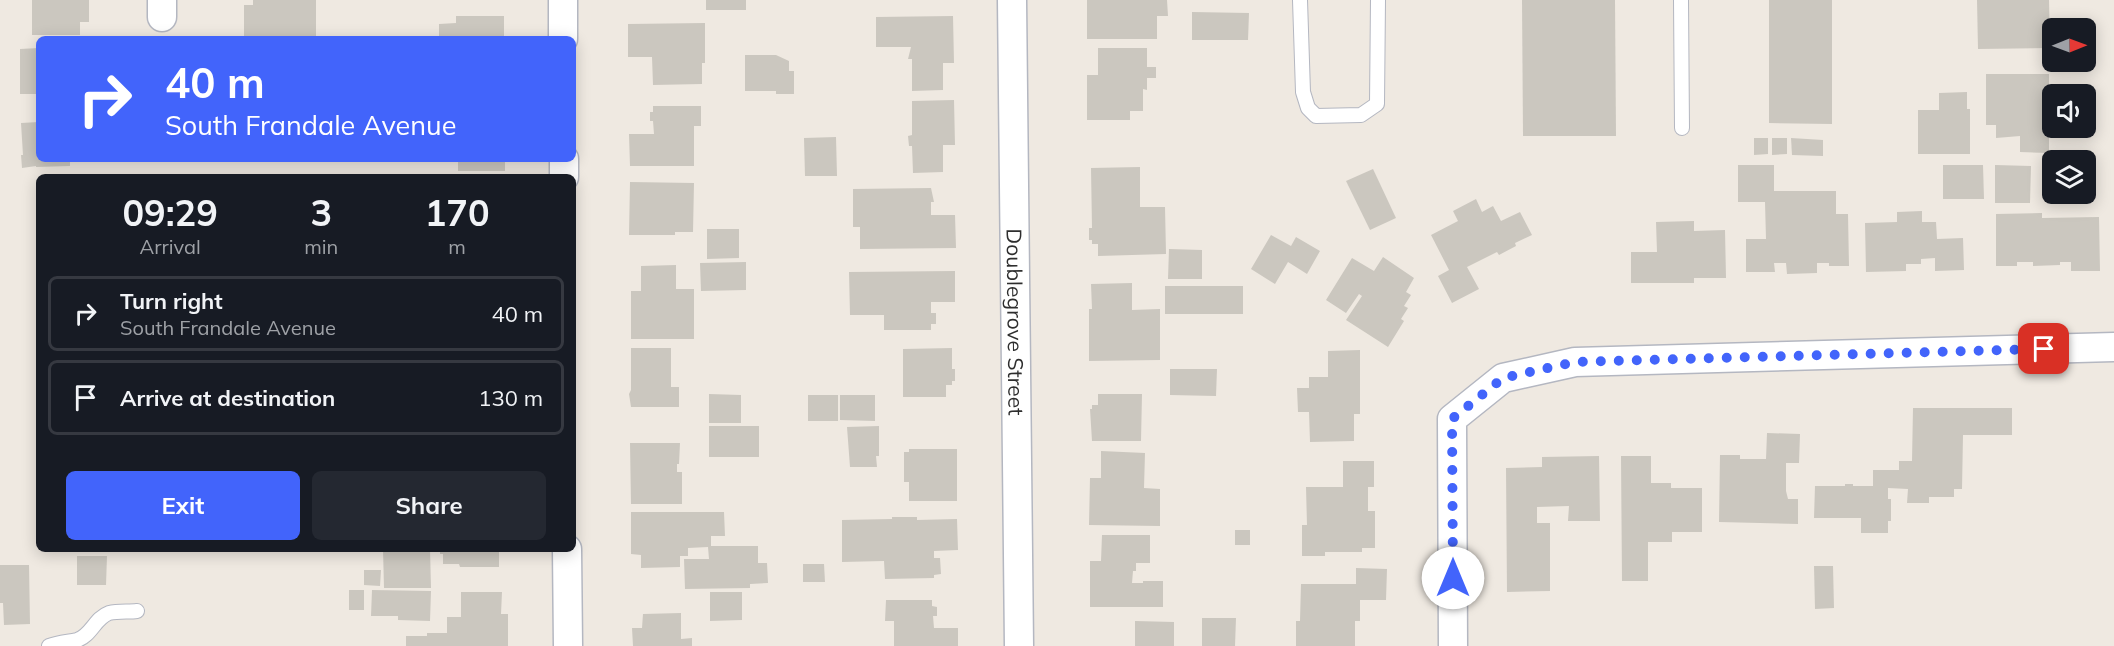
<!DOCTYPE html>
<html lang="en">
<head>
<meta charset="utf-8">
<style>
  :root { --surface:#171b24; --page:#242831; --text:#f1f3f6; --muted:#9ea1a6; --line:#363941; --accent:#4264fb }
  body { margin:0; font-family:Mulish,sans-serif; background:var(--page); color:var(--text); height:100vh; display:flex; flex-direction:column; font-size:22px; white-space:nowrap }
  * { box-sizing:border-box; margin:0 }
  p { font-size:20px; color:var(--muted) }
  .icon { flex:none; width:33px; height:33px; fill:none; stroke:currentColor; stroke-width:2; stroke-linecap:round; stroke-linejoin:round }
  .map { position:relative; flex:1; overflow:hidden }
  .details { position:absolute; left:36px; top:174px; width:540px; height:378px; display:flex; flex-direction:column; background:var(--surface); border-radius:9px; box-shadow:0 3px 15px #0003 }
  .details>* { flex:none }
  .top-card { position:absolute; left:36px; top:36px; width:540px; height:126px; border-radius:9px; box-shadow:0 3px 15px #0003; background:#4264fb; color:#fff; overflow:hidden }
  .needle { width:39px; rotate:89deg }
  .buttons { position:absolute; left:2042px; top:18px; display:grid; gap:12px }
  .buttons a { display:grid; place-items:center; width:54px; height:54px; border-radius:9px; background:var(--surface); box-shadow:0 3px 15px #0003; font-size:30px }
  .pin { position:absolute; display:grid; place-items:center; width:51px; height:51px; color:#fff; margin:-26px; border-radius:12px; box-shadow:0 3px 9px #0006 }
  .me { position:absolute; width:66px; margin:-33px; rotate:0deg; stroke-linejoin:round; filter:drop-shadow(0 0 4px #0008) }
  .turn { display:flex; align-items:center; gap:21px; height:126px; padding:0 30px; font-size:27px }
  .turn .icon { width:78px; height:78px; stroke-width:2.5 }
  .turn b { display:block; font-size:42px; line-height:51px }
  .eta { display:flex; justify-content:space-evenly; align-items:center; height:102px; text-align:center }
  .eta b { font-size:36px; font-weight:700; line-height:42px }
  .action { display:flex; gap:12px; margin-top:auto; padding:12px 30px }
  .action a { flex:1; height:69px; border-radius:9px; background:var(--accent); color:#fff; font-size:24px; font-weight:700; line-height:69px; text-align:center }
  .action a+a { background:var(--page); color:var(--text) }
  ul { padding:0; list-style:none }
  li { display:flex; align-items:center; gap:18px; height:75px; margin:0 12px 9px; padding:0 18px; border:3px solid var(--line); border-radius:9px }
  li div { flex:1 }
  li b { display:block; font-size:22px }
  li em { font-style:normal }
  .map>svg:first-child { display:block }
  .building { fill:#cbc7bf }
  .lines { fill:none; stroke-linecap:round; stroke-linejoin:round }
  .lane-casing { stroke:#b4b7c1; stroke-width:16 }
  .street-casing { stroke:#b4b7c1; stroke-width:31 }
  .lane { stroke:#fff; stroke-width:14 }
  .street { stroke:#fff; stroke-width:28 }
  .route { stroke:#4264fb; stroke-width:10; stroke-dasharray:0 18 }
  .labels { text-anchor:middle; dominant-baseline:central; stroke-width:5; stroke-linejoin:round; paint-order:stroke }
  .street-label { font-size:21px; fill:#2e2e2e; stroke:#fff }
</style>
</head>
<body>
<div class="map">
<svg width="2114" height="646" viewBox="0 0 2114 646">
  <rect width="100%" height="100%" fill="#efe9e1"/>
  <!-- building -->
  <g class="building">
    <path d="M32,0H89V22H80V35H32Z"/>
    <path d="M253,0H316V38L244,37V5H253Z"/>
    <rect x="706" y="0" width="40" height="10"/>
    <path d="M1087,0H1167L1168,16H1157V39H1087Z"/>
    <path d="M1522,0H1615L1616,136H1523Z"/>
    <path d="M1769,0H1832V124L1769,123Z"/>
    <path d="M1977,0H2049L2050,48L1978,49Z"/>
    <path d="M1192,12L1249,13L1248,40H1192Z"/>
    <path d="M456,16H504V39H439V24L456,23Z"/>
    <path d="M953,16L954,63H943V90L912,91V59H908L911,47H876V17Z"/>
    <path d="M705,23V63H702V84L653,85L652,57H628V24Z"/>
    <path d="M39,48V94H20V49Z"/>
    <path d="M1098,48H1147V67H1156V78H1147V90L1143,89V111H1130V120H1087V75H1098Z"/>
    <path d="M745,55H776L789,61V71H794V94H776V91H745Z"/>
    <path d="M1986,74H2049V153L2020,152V136L1996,138V125H1986Z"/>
    <path d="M1967,92V109H1970V154H1918V110H1939V93Z"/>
    <path d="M954,100L955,145H943V172L913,173L912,146H909L908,136L912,135V101Z"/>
    <path d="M653,106H701V126H694V166H630L629,134H654L653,121H650V112H653Z"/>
    <path d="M39,122V159H70V166L36,167V166L22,168L21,155H23L21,123Z"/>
    <path d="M836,137L837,176H805L804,138Z"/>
    <path d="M1754,138H1768V154L1754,155Z"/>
    <path d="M1772,138H1787V154L1772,155Z"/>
    <path d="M1791,138L1823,140V156L1792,155Z"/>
    <rect x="458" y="159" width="47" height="12"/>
    <path d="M1738,165H1774V191H1836V214H1848L1849,266H1829V263H1817V273L1787,274L1786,263H1774L1775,272H1746V239H1766L1765,202H1738Z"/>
    <path d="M1943,165H1983L1984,199H1943Z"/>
    <path d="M1995,165L2031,166L2030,203H1995Z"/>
    <path d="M1140,167V207H1165L1166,254L1098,256V244H1092V240H1089V228H1092L1091,168Z"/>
    <path d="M1373,169L1396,218L1370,230L1346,181Z"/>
    <path d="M630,182L694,183L693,232H675V235H629Z"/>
    <path d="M931,188L934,202H931V215H955L956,248L860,249V227H853V189Z"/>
    <path d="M1476,199L1482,212L1493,206L1501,221L1520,212L1532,235L1515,243L1516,246L1499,255L1497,252L1467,267L1479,289L1452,303L1438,276L1449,270L1431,235L1458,221L1453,211Z"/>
    <path d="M1922,211V222H1936L1937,239L1963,238L1964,270L1935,271V258L1921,259V264H1906V271L1866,272L1865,223L1897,222V212Z"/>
    <path d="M2042,213V218L2099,217L2100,271H2071V262H2060V265L2033,266V262H2017V266H1996V214Z"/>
    <path d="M1694,221V231L1725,230L1726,278H1694V283H1631V252H1657L1656,222Z"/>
    <path d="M707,229H739V258L707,259Z"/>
    <path d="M1271,235L1291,246L1296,237L1320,251L1307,274L1288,262L1275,284L1251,269Z"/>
    <path d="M1169,249L1202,250V279H1168Z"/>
    <path d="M1383,257L1414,278L1406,292L1411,295L1404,306L1408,308L1401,319L1404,321L1388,347L1346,320L1362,296L1359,294L1346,313L1326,300L1352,258L1374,271Z"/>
    <path d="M746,262V290L701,291L700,263Z"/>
    <path d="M676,265V289H694V339H631V291H641V266Z"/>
    <path d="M955,271V302H931V313H936V324H931V330H884V315H850L849,272Z"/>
    <path d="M1132,283V310L1160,309V360L1089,361V309H1092L1091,284Z"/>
    <rect x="1165" y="286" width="78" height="28"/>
    <path d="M631,348H671V387H679V407H631L629,394L631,390Z"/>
    <path d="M952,348V369H955V381H952V385H946V397H903V349Z"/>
    <path d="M1360,350V414H1354V441L1310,442L1309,412H1298L1297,388H1309V377H1328V351Z"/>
    <path d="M1170,369H1217L1216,396L1170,395Z"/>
    <path d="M709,394L741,395V423H709Z"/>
    <path d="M1098,394H1142L1141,441H1092L1090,409H1092V405H1098Z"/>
    <rect x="808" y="395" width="30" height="26"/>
    <path d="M840,395H875V421L840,420Z"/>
    <path d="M1913,408H2012V435H1963L1962,489H1954V497H1929V503H1907L1908,489L1888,488V499H1891V521H1888V533H1861V518H1814L1815,486H1845V484H1853V486H1873V470H1899V461H1912Z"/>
    <rect x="709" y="426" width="50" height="31"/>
    <path d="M879,426V456H876L877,467H850L847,427Z"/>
    <path d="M1767,433L1800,434L1799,463H1786V491L1788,499H1798V524L1719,522L1720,455H1740V459H1766Z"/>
    <path d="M630,443H680L679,464H677V472H682V504H631Z"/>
    <path d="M909,449H957V501H909V482H904V452H909Z"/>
    <path d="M1101,451L1145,453L1144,488L1160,489V526L1089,525L1090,478H1101Z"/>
    <path d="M1599,456L1600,521H1568L1569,506L1537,507V523H1550V591L1507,592L1506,468L1542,467V457Z"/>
    <path d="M1621,456H1651V483H1671V488H1702V532H1672V542H1648V581H1622Z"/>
    <path d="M1343,461H1374V487H1368V511H1375V548H1362V552H1325V556H1302V525H1307L1306,487H1343Z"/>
    <path d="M631,512H724L725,536H711V546H758V563H767L768,583L750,584V588L685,589L684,559H709L708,547L688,548V556H680V567L641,568V555L631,554Z"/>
    <path d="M892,517H917V520L957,519L958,550L934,551V558H940L941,574L934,575V578L885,579L884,561L842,562V520L892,519Z"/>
    <rect x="1235" y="530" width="15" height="15"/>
    <path d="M1102,535H1150V563H1136V571H1133L1132,583H1143V581H1163V607H1090V561H1101Z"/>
    <path d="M383,549H430L431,588H384Z"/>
    <path d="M440,549H508V552H499V567H460L459,564H443V554H440Z"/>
    <path d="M77,556H107L106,585H77Z"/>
    <path d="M803,564H824L825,582H803Z"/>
    <path d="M0,565H29L30,624L4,625L3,603H0Z"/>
    <path d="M1814,566H1833L1834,608L1815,609Z"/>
    <path d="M1356,568L1387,569L1386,600H1360V621H1355V646H1296V621H1300L1301,584H1356Z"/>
    <path d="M364,570H381L380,586L364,585Z"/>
    <rect x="349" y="590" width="15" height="20"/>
    <path d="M372,590L431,591L430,621L398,620V616H371Z"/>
    <path d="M461,592H502L501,614H508V646H406V636H427V633H447V617H461Z"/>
    <path d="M710,592H742V620L710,621Z"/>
    <path d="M886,600H932V606L937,607V616H933L934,628H958V646H894V621H885Z"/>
    <path d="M681,613V639L692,638V646H633L632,628H642L643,614Z"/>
    <path d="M1202,618H1236L1235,646H1202Z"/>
    <path d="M1135,621L1174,622V646H1135Z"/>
  </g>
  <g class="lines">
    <defs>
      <g id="lane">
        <path d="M1300,0L1303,92L1308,108L1316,116L1361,115L1377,104L1378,0"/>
        <path d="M1681,0L1682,128"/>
        <path d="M49,646C59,642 68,642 77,640C91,636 95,618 109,613C118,611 129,612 137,611"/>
      </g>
      <g id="street">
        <path d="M162,0V17"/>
        <path d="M563,0V39"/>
        <path id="s1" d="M1012,0L1019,646"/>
        <path d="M564,159V177"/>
        <path d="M567,549L568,646"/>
        <path d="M1453,646L1452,419L1503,378L1575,362L2114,347"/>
      </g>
    </defs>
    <!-- lane casing -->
    <use href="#lane" class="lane-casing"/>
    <!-- street casing -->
    <use href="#street" class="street-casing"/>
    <!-- lane -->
    <use href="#lane" class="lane"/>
    <!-- street -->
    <use href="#street" class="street"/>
  </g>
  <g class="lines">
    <!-- route -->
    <path class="route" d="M1453,578L1452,419L1503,378L1575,362L2044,349"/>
  </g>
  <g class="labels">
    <!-- street labels -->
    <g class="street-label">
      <text stroke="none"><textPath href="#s1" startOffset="322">Doublegrove Street</textPath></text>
    </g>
  </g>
</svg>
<div class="buttons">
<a><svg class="needle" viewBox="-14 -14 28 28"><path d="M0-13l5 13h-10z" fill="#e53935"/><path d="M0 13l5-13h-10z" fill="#9ea1a6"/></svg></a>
<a><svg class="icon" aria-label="sound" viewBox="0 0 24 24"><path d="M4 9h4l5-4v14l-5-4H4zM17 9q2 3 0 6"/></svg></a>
<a><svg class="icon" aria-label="layers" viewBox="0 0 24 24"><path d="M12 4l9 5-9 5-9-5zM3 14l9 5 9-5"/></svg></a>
</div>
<div class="pin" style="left:2044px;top:349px;background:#d93025"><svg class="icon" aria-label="arrive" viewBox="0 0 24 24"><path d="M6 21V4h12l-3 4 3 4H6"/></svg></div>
<svg class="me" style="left:1453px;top:578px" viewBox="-20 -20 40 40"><circle r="19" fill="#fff"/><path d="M0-13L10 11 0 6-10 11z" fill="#4264fb"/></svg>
<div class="top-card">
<div class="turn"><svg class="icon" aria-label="right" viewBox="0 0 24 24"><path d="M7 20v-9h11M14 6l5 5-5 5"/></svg><div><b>40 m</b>South Frandale Avenue</div></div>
</div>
<section class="details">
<div class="eta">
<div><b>09:29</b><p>Arrival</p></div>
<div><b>3</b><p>min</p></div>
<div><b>170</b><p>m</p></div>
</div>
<ul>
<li><svg class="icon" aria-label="right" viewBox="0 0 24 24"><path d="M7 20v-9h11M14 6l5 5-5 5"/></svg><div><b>Turn right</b><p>South Frandale Avenue</p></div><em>40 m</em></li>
<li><svg class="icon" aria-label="arrive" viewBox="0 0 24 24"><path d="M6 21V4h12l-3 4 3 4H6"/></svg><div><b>Arrive at destination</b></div><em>130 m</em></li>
</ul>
<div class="action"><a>Exit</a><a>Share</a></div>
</section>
</div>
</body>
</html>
